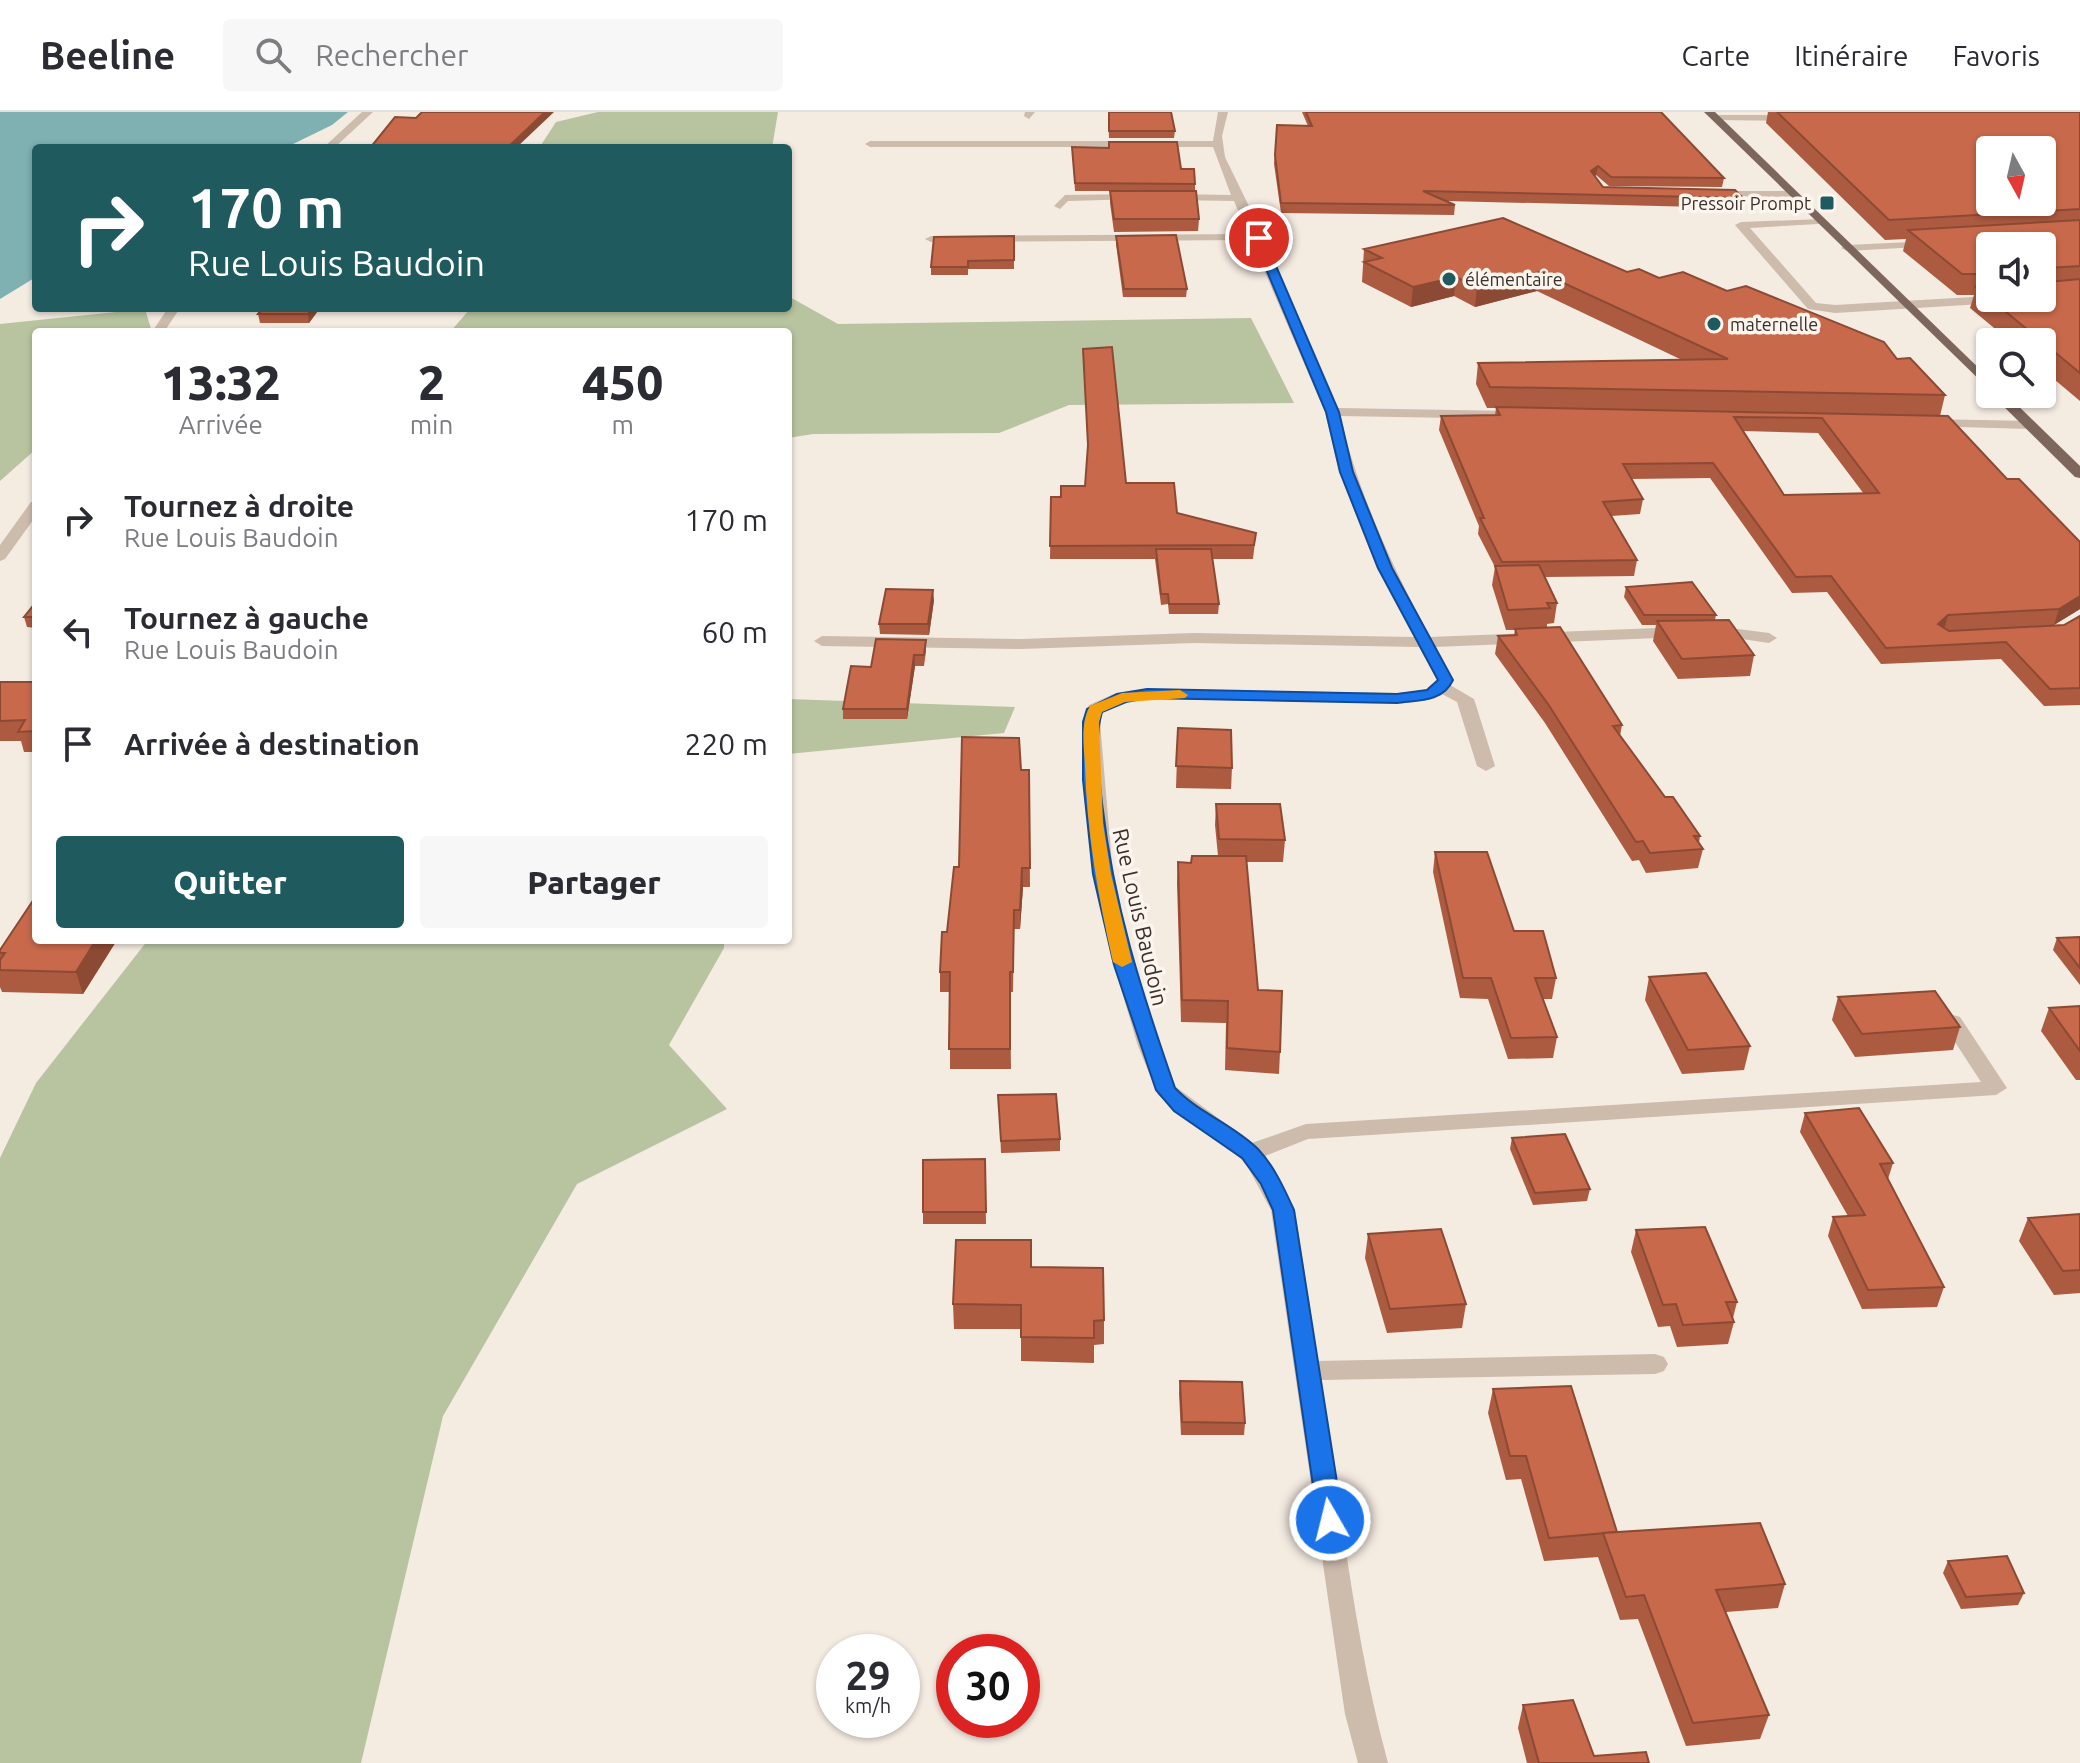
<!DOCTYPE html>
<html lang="fr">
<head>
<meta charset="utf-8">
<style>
  :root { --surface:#fff; --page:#f7f7f7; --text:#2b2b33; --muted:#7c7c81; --line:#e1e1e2; --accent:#1f5a5e }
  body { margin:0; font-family:Ubuntu,sans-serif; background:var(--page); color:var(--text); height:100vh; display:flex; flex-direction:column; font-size:30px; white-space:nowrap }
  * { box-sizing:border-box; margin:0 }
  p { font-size:26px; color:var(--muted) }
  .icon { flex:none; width:44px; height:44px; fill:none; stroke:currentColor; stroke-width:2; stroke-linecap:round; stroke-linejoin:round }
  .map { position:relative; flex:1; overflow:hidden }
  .details { position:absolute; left:32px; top:216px; width:760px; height:616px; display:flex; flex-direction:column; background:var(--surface); border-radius:8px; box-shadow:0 2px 6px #0004 }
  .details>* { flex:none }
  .guide { position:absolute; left:32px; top:32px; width:760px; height:168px; border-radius:8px; box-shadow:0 2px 6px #0004; background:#1f5a5e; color:#fff; overflow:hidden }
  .needle { width:52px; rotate:172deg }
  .controls { position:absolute; left:1976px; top:24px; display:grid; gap:16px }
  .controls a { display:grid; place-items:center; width:80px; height:80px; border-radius:8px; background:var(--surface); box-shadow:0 2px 6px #0004; font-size:40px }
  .speed { position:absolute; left:816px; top:1522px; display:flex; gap:16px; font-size:40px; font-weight:700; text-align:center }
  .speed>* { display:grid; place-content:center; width:104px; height:104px; border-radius:50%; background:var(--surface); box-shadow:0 2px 6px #0004; line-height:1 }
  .speed small { font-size:20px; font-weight:400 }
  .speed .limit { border:12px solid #d22; background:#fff; color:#111 }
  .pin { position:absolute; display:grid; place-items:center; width:68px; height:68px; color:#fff; margin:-34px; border:4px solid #fff; border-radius:50%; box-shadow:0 2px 8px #0007 }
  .me { position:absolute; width:88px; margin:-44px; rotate:352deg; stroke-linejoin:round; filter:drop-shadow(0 0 6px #0008) }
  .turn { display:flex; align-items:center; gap:28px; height:168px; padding:0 24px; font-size:36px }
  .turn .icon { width:104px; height:104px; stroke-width:2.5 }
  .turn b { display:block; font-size:56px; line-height:68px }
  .eta { display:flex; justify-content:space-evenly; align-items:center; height:136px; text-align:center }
  .eta b { font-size:48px; font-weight:800; line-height:56px }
  .primary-button { display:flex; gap:16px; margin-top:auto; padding:16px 24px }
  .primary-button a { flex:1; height:92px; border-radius:8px; background:var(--accent); color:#fff; font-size:32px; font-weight:800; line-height:92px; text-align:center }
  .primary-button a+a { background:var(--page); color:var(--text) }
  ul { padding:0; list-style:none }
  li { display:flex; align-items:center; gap:24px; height:112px; padding:0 24px }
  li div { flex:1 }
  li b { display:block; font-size:30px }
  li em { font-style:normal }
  header { display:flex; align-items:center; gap:48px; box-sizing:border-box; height:112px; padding:0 40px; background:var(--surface); border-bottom:2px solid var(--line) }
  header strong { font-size:38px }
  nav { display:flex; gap:44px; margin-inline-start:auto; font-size:28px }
  .search { width:560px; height:72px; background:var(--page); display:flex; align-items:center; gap:20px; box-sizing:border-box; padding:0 28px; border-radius:8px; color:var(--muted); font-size:30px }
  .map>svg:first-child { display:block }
  .green { fill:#b8c4a0 }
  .water { fill:#7fb0b2 }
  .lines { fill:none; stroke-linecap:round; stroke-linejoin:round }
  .minor { fill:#cdbbac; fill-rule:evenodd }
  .major { fill:#7d675c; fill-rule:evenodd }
  .wall { fill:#ac5a40; fill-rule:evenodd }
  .shaded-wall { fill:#8c4a34 }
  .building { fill:#c8694b; stroke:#8c4a34; stroke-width:2; fill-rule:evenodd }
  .route { fill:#1a73e8; stroke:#114b97; stroke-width:2 }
  .slow { fill:#f59e0b }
  .poi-dot { fill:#1f5a5e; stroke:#fbf5ee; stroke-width:3 }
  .labels { text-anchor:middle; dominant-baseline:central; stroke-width:7; stroke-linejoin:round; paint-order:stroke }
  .far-poi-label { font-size:18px; fill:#3b302b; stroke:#fbf5ee; text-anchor:start }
  .street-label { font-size:22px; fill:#3b302b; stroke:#fbf5ee }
</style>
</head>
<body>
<header>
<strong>Beeline</strong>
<div class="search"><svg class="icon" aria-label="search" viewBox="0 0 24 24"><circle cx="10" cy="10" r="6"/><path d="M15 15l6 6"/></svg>Rechercher</div>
<nav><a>Carte</a><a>Itinéraire</a><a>Favoris</a></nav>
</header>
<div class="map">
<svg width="2080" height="1651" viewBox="0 0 2080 1651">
  <rect width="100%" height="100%" fill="#f4ebe1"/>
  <!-- green -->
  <g class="green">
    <path d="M598,0H778L772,36L541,33L556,10Z"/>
    <path d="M788,184L838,212L1251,206L1294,291L1069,293L999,321L813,322L788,326V220H450L470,197L788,196Z"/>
    <path d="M145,197L152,220H36V337L0,369V212Z"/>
    <path d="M788,587L1015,595L1004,621L788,642Z"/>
    <path d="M148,828H724V836L669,933L727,997L577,1072L443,1304L361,1651H0V1046L36,971Z"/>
  </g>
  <!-- water -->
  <path class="water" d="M0,0H348L332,13L285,36H36V165L0,187Z"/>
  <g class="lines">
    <!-- minor -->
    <g class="minor">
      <path d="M362,0H373L334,36H323Z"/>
      <path d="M1025,0H1035L1029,7L1024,4Z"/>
      <path d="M1218,0H1228L1222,24L1225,45L1264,125L1262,127L1337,296L1512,299L1519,303L1512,307L1340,304C1359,383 1392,454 1430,525L1682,515L1690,520L1682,525L1435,535L1453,568L1450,573L1474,587L1495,654L1486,659L1477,654L1457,590L1442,582L1425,588L1397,591L1147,587L1126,590L1103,600L1100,610L1112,752L1131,843L1160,934L1176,975L1252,1031L1306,1012L1981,970L1942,910L1953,903L1960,905L2007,976L1996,983L1308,1027L1265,1044L1295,1098L1318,1249L1655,1242L1664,1245L1668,1252L1664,1259L1655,1262L1321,1268C1341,1396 1354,1526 1388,1651H1358L1345,1602L1271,1098L1245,1050L1158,983L1138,934L1111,843L1093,752L1083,658L1082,610L1089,593L1116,581L1147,577L1397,581L1425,578L1437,568L1419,535L1194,531L1021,537L822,534L814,529L822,524L1021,527L1194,521L1414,525L1377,456L1339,360L1325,300L1251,128L931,130L925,127L931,124L1248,122L1234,89L1172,88L1166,85L1172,82L1231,83L1213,35H870L865,32L870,29H1213Z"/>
      <path d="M1716,3H1792L1797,6L1792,9L1712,8Z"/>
      <path d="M1711,79H1791L1796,82L1791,85L1707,84V80Z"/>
      <path d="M1136,82L1140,83V87L1068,89L1060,97L1054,94L1065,83Z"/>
      <path d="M1822,107V111L1818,112L1750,116L1816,191L1835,193L1990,184L2021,186L2015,190L1835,201L1808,197L1735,113L1741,110Z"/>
      <path d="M1932,129L1938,132L1936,134L1847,139L1841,136L1847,133Z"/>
      <path d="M168,196H180L164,220H152Z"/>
      <path d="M1928,307L2031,309L2038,313L2031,317L1923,314L1921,311Z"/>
      <path d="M36,389V404L5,447L0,449V433L31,390Z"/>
      <path d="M1714,514L1769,521L1777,526L1769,531L1708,522L1706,519Z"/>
    </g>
    <!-- major -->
    <g class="major">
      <path d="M1704,0H1715L1990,267V278Z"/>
      <path d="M1991,282H2006L2080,354V366L2075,365Z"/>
    </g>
  </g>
  <!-- wall -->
  <g class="wall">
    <path d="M1108,0L1175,19L1174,26H1109Z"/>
    <path d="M1302,0H1661L1724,66L1722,75L1609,74L1596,63L1595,64L1603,75L1743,86L1741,96L1445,89L1455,93L1454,103L1281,101L1274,52L1277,13L1308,14Z"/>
    <path d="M1768,0H2080V289L2042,257V230H2011L1970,196L1974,183H1957L1903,139L1906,127L1885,128L1766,11ZM1990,134H2042V186H1990Z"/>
    <path d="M1072,35L1181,57L1195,72V79L1199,107L1198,119L1114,120L1110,91V79H1075Z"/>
    <path d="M1014,124V157H968V163H931V155Z"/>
    <path d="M1116,124L1187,177L1186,185H1123L1116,132Z"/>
    <path d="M1364,137L1627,160L1727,179L1897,247L1945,283L1940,304L2080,497L2054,513H2064L2080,504V593L2044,594L2001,547L1881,552L1827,480L1792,481L1710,366L1631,367L1643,387L1640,402L1611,404L1637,448L1634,464L1545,465L1557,491L1554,511L1547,512V516L1622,613L1620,624L1665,685L1700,724L1699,731L1703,737L1698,756L1646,761L1639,748L1632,749L1545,611L1495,542L1498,524L1514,523L1515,518H1506L1492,473L1495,455L1478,422L1479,414L1439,318L1441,304L1495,303L1496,296H1487L1476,272L1478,251L1682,248L1537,179L1475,195L1454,184L1411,195L1362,170ZM1744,319L1818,321L1864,382L1784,383Z"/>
    <path d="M320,196L309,211H260L258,202Z"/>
    <path d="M1083,237L1126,371L1177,401L1256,421L1253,447H1212L1219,492L1218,502H1169L1168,492L1161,493L1155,447H1050L1051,385H1061L1085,374L1088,340Z"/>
    <path d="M1626,475L1716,503L1715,508L1754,543L1750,564L1678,567L1653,529L1656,513H1642L1624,485Z"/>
    <path d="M934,488L929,523L880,522L879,512Z"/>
    <path d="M36,490V516L27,515L24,505Z"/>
    <path d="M926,528V539L924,554H915L907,607H843V597L871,555Z"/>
    <path d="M0,570H36V640H24L21,629H0Z"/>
    <path d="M1178,616L1232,656L1231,677L1176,676Z"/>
    <path d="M1021,658H1029L1030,775H1023L1020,817H1014L1013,880H1010L1011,957H950V880H940V860L959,755Z"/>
    <path d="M1216,692L1285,728L1283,750H1246L1258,878L1280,940L1279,962L1225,958L1226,911L1181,910L1177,771L1178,750L1191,751L1218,744L1215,713Z"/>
    <path d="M1435,740L1514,819L1556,866L1552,887H1543L1557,925L1553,946L1508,947L1488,887L1460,886L1433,760Z"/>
    <path d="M2080,825V873L2053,838L2057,826Z"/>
    <path d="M36,828H117L83,882L2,880L0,875V838Z"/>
    <path d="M1649,865L1750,934L1744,958L1682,962L1645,888Z"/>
    <path d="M1838,885L1960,915L1953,938L1855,945L1832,908Z"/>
    <path d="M2080,894V968H2076L2041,919L2049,896Z"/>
    <path d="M999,995L1060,1027V1039L1001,1041Z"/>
    <path d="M1805,1001L1893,1051L1888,1067L1944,1175L1937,1195L1862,1197L1828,1124L1833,1105L1848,1104L1800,1020Z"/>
    <path d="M1512,1026L1590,1077L1587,1089L1533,1093L1510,1037Z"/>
    <path d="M985,1047L986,1112H923V1100Z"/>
    <path d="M2080,1102V1181L2054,1183L2019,1129L2028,1106Z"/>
    <path d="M1636,1118L1737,1190L1733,1206L1734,1210L1728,1232L1677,1235L1670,1214L1658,1215L1631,1140Z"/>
    <path d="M1368,1122L1466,1192L1462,1216L1387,1221L1365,1146Z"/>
    <path d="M1031,1155L1104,1208V1232L1094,1233V1251L1021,1249V1217H954L953,1192Z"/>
    <path d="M1180,1269L1245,1311L1244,1323H1181L1179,1281Z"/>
    <path d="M1493,1277L1617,1420L1785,1472L1778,1496L1726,1500L1769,1603L1760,1627L1686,1634L1638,1507L1620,1508L1598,1445L1544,1449L1521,1367L1506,1368L1488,1301Z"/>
    <path d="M1948,1449L2024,1481L2018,1493L1961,1497L1943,1461Z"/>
    <path d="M1523,1593L1594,1644L1649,1651H1527L1518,1616Z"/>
  </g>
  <!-- shaded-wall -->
  <g class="shaded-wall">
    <path d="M545,0H554L516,36H507Z"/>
    <path d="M1598,54L1596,63L1590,68L1591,59Z"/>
    <path d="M1540,160L1537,179L1475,195L1477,175Z"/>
    <path d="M1456,165L1454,184L1411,195L1413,175Z"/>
    <path d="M312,196H320L309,211L308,202Z"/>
    <path d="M933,478L934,488L929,523L928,512Z"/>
    <path d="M2080,484V497L2054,513L2059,497Z"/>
    <path d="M1948,503L1944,519L1938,512Z"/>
    <path d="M914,543L915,554L907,607V597Z"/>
    <path d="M1022,756L1023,775L1020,817V798Z"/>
    <path d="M96,828H117L83,882L76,860Z"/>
  </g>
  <!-- building -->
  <g class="building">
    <path d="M422,0H545L507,36H370L395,5L416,6Z"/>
    <path d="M1109,0H1171L1175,19H1109Z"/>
    <path d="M1306,0H1661L1724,66L1611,65L1598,54L1591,59L1603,75L1735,78L1743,86L1423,79L1455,93L1281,91L1275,43L1277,13L1312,14Z"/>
    <path d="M1777,0H2080V97L1889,108ZM1990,38H2042V90H1990Z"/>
    <path d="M1109,30H1177L1181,57H1194L1195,72L1075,71L1072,35L1109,36Z"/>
    <path d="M1110,79H1196L1199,107H1114Z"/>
    <path d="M1503,106L1627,160L1639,157L1659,166L1683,160L1727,179L1746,174L1884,230L1897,247L1910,246L1945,283L1490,275L1478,251L1728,247L1540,160L1477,175L1456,165L1413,175L1364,150L1382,146L1364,137Z"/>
    <path d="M2080,108V154L2048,156L2042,164V134H1990V162H1962L1908,118Z"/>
    <path d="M1176,123L1187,177H1124L1116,124Z"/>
    <path d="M1014,124V148L968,149V155H931L934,125Z"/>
    <path d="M2042,167L2048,170L2080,167V261L1976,175L1990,174V186H2042Z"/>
    <path d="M263,196H312L308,202H258Z"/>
    <path d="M1112,235L1126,371H1174L1177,401L1256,421L1254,433L1050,434L1051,385H1061V374H1085L1088,333L1083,237Z"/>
    <path d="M1496,295L1948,304L2007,367H2019L2080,430V484L2059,497L1948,503L1938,512L1949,519L2064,513L2080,504V576L2050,577L2006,530L1886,536L1831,464L1796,465L1713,351L1623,352L1643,387L1603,390L1637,448L1502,450L1480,406H1484L1441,304L1500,303ZM1734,305L1822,306L1879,381L1784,383Z"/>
    <path d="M1156,437H1211L1219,492H1169L1168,482H1161Z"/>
    <path d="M1539,453L1557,491H1547L1550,496L1508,498L1495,454Z"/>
    <path d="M1692,470L1716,503H1644L1626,475Z"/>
    <path d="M886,477L933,478L928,512H879Z"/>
    <path d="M36,490V505H24Z"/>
    <path d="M1729,508L1754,543L1682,547L1657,509Z"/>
    <path d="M1560,515L1622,613L1613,614L1665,685H1673L1700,724H1694L1703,737L1650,741L1643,729L1636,730L1548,592L1498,524L1517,523L1515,517Z"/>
    <path d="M876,527L926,528L924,543H914L907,597H843L851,554L871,555Z"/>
    <path d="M0,570H36V619L18,620L25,608L0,609Z"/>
    <path d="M1178,616L1231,618L1232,656L1176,654Z"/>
    <path d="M962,625L1019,626L1021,658H1029L1030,756H1022L1020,798H1014L1013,860H1010V937H949L950,860H940L942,820H947L954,755H959Z"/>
    <path d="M1216,692H1280L1285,728L1219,727Z"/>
    <path d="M1435,740H1487L1514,819H1543L1556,866H1535L1557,925L1511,926L1491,866H1463Z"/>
    <path d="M1192,744H1246L1258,878L1282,879L1280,940L1227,936L1228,889L1182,888L1178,750L1191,751Z"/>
    <path d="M36,784V828H96L76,860L0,858V848L5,841H0V838Z"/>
    <path d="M2080,825V856L2057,826Z"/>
    <path d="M1706,861L1750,934L1688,938L1649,865Z"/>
    <path d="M1935,879L1960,915L1862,922L1838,885Z"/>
    <path d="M2080,894V939L2049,896Z"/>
    <path d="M1056,982L1060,1027L1001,1029L998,983Z"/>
    <path d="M1859,996L1893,1051L1880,1052L1944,1175L1868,1178L1833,1105L1865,1103L1805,1001Z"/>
    <path d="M1565,1022L1590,1077L1535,1081L1512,1026Z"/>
    <path d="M985,1047L986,1100H923V1048Z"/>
    <path d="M2080,1102V1158L2063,1159L2028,1106Z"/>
    <path d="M1705,1115L1737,1190H1726L1734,1210L1683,1213L1676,1192L1663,1193L1636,1118Z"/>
    <path d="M1441,1117L1466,1192L1390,1197L1368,1122Z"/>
    <path d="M956,1128H1031V1155L1103,1156L1104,1208L1094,1209V1226L1021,1225V1193L953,1192Z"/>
    <path d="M1180,1269L1242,1270L1245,1311L1182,1310Z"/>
    <path d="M1571,1274L1617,1420L1549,1426L1526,1344H1510L1493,1277Z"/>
    <path d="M1760,1411L1785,1472L1716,1478L1769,1603L1693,1611L1644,1483L1626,1485L1603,1421Z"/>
    <path d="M2007,1444L2024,1481L1966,1485L1948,1449Z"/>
    <path d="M1573,1588L1594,1644L1646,1640L1649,1651H1539L1523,1593Z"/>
  </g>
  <!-- route -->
  <path class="route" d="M1259,123L1264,126L1339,300L1353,360L1392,456L1453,568C1443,590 1419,588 1397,591L1147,586L1126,590L1102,600C1094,627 1099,663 1102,691C1114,795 1141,878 1175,976C1199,1001 1234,1013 1258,1037C1274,1054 1284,1076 1294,1098L1343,1408L1339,1415L1330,1418L1321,1415L1318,1408L1273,1098L1261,1072L1242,1046L1174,999L1156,978L1114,853L1093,762L1083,668V610L1087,597L1117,582L1147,577L1397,582L1427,578L1438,568L1378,456L1340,360L1326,300L1253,126Z"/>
  <!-- slow -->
  <path class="slow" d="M1180,578L1188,583L1185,586L1125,590L1102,600L1099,610L1103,711L1111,762L1132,850L1122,855L1113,850C1098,784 1087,722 1085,654C1084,634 1080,612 1090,594L1122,581Z"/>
  <!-- markers -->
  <g class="poi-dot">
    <rect x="1819" y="83" width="16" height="16" rx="4"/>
    <circle cx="1449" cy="167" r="8"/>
    <circle cx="1714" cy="212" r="8"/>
  </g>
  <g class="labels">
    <!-- far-poi labels -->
    <g class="far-poi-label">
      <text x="1811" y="91" text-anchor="end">Pressoir Prompt</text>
      <text x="1465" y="167">élémentaire</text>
      <text x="1730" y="212">maternelle</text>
    </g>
    <!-- street labels -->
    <g class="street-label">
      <text transform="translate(1141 805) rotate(77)">Rue Louis Baudoin</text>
    </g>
  </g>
</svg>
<div class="controls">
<a><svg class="needle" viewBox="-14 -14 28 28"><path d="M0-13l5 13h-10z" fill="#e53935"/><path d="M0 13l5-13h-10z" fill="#7c7c81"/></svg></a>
<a><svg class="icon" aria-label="sound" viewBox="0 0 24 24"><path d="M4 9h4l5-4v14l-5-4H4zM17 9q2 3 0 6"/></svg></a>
<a><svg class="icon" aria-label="search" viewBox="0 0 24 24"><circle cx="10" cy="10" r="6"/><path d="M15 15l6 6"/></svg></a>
</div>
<div class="speed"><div>29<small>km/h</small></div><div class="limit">30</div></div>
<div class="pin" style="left:1259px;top:126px;background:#d93025"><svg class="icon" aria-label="arrive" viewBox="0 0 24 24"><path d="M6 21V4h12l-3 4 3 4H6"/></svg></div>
<svg class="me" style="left:1330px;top:1408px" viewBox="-20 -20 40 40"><circle r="17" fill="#1a73e8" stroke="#fff" stroke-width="3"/><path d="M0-11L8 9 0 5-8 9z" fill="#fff"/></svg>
<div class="guide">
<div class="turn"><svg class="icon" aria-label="right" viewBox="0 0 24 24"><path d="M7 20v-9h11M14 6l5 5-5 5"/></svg><div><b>170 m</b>Rue Louis Baudoin</div></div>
</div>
<section class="details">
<div class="eta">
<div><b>13:32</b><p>Arrivée</p></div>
<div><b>2</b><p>min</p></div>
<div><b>450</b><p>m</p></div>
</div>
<ul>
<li><svg class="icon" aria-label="right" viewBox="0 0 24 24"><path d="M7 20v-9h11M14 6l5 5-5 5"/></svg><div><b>Tournez à droite</b><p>Rue Louis Baudoin</p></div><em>170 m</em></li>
<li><svg class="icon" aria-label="left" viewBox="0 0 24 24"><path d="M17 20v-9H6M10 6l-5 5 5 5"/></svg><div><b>Tournez à gauche</b><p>Rue Louis Baudoin</p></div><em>60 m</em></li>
<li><svg class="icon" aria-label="arrive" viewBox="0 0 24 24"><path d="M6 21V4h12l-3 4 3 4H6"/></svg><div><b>Arrivée à destination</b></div><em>220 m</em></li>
</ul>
<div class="primary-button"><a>Quitter</a><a>Partager</a></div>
</section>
</div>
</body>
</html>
